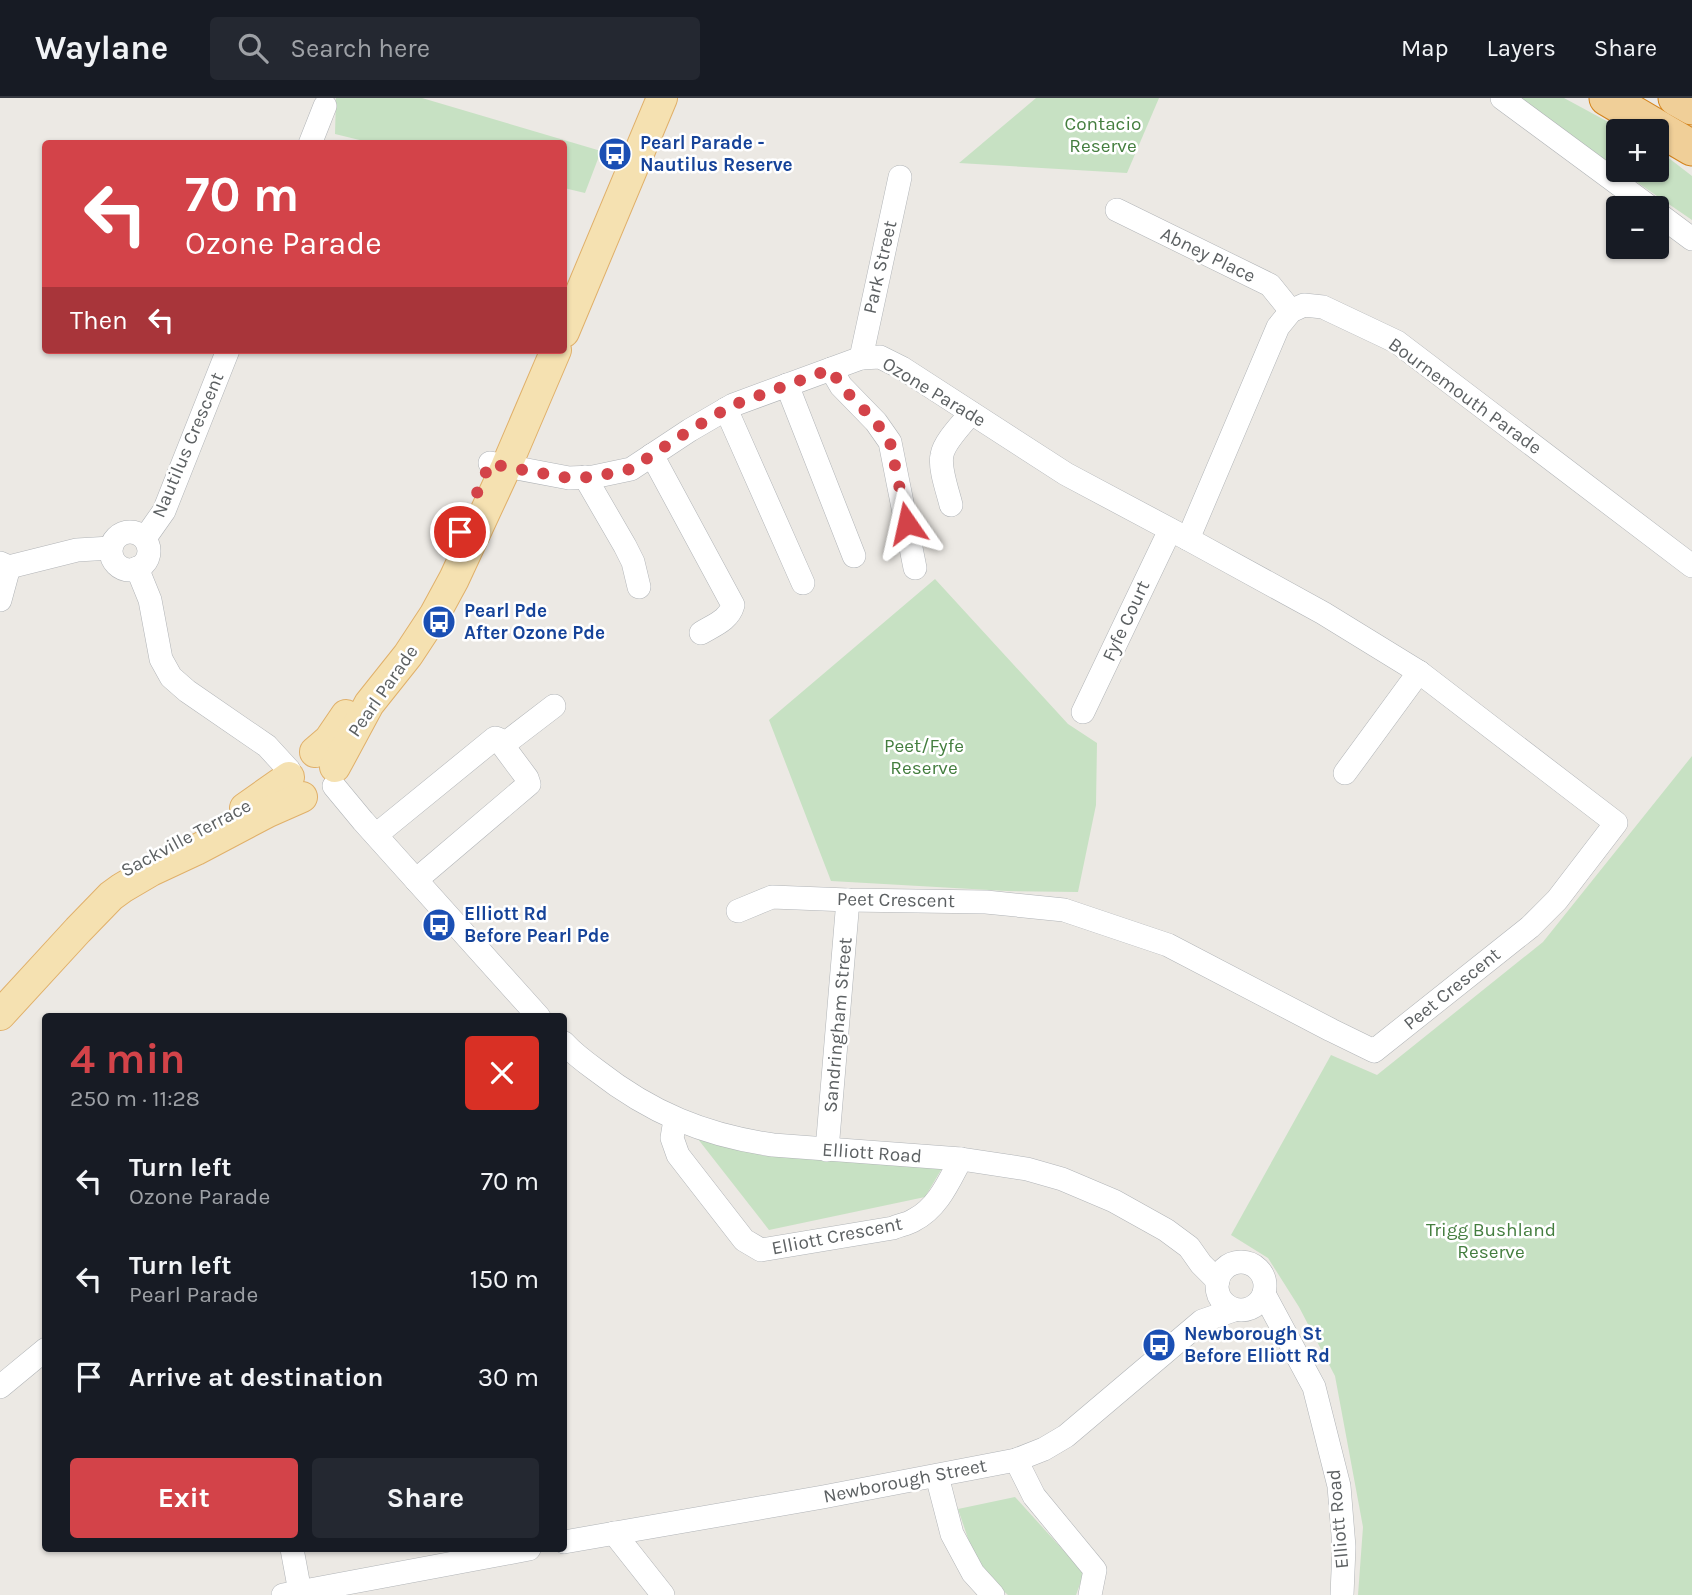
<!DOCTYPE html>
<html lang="en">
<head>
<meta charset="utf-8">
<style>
  :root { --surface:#171b24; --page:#242831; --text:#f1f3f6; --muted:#9ea1a6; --line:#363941; --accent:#d34349 }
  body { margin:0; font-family:Karla,sans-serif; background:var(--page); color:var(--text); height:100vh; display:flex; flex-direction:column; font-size:26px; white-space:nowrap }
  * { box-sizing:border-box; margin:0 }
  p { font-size:23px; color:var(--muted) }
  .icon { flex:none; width:38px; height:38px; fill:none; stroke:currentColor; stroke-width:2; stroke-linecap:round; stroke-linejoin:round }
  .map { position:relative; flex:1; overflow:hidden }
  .side { position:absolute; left:42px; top:915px; width:525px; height:539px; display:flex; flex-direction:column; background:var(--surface); border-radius:7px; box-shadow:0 2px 5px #0004 }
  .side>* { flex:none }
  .banner { position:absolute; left:42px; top:42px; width:525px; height:214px; border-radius:7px; box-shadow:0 2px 5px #0004; background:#d34349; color:#fff; overflow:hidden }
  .tools { position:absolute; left:1606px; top:21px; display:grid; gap:14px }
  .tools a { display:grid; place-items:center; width:63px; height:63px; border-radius:7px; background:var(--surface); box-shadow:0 2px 5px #0004; font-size:35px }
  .pin { position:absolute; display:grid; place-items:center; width:60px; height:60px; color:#fff; margin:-30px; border:4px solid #fff; border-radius:50%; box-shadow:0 2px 7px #0007 }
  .me { position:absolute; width:77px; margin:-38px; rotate:349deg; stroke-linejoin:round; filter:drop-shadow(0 0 5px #0008) }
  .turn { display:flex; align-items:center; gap:24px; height:147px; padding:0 28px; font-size:32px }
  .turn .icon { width:91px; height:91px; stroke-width:2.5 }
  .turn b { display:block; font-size:49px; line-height:60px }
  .then { display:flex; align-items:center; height:66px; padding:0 28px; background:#0003; gap:14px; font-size:26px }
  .round { display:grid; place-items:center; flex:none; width:74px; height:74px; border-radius:7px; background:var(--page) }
  .overview { display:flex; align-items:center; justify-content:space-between; height:119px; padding:0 28px }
  h1 { font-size:42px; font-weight:700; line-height:52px; color:var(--accent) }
  .action { display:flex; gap:14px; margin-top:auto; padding:14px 28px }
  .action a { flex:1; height:80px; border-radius:7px; background:var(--accent); color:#fff; font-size:28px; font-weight:700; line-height:80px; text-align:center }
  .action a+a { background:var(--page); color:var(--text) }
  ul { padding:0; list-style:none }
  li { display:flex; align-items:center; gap:21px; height:98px; padding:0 28px }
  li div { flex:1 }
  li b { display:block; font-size:26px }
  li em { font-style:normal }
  header { display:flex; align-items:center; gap:42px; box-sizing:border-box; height:98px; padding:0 35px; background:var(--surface); border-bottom:2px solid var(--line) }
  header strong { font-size:33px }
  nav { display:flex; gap:38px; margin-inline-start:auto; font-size:24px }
  .search { width:490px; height:63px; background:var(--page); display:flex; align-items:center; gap:18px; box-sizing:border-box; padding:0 24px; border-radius:7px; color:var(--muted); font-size:26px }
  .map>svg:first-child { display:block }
  .green { fill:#c7e1c3 }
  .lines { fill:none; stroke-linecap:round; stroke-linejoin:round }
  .minor-casing { stroke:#b1b4b7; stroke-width:24 }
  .major-casing { stroke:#e0b06a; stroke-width:32 }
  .highway-casing { stroke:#d4841c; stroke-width:37 }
  .minor { stroke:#fff; stroke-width:23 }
  .major { stroke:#f5e1b1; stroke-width:30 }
  .highway { stroke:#f0cf98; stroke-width:35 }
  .route { stroke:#d34349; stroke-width:12; stroke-dasharray:0 21.6 }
  .labels { text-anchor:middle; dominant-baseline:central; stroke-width:5; stroke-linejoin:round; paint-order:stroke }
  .park-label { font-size:19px; fill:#447e3f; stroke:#fff }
  .transit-label { font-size:19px; font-weight:bold; fill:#164399; stroke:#fff; text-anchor:start }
  .street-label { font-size:19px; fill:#5c6062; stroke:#fff }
</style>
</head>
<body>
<header>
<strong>Waylane</strong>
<div class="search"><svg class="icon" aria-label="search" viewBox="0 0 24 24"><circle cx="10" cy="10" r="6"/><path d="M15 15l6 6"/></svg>Search here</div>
<nav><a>Map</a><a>Layers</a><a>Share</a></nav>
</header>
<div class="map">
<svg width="1692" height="1497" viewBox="0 0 1692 1497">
  <rect width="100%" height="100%" fill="#ece9e4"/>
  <!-- green -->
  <g class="green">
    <path d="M336,0H422L601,53L585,95L564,90V46H376L335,36Z"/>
    <path d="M1036,0H1159L1127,75L959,65Z"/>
    <path d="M1514,0H1564L1625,33H1619V72H1657V51L1692,78V122Z"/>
    <path d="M935,481L1068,626L1097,645L1096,707L1078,794L1007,793L831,783L769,622Z"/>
    <path d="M1692,658V1497H1358L1363,1429L1335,1278L1299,1209L1268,1160L1231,1137L1331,957L1377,977L1543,844Z"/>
    <path d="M694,1036L764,1058L835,1059L944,1067L925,1099L769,1132Z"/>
    <path d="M1015,1399L1084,1475L1076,1497H1008L978,1470L958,1411Z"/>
  </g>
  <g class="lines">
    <defs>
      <g id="minor">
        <path d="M1502,0L1651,110"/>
        <path d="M310,46L325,8"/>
        <path d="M1117,112L1270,187L1291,213"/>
        <path d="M1657,115L1692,141"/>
        <path d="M861,260L900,79"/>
        <path d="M831,271L841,288L876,324L890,344L915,470"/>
        <path d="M787,287L854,458"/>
        <path d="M726,311L803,485"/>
        <path d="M652,357L733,507C729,522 714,527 701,535"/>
        <path d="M490,365L569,380L593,379L631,371L690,332L733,307L861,260L880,259L902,270L1066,376L1188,441L1323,515L1419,574L1616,725L1557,802L1530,829L1374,953L1331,932L1168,847L1064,812L986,804L848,802L772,799L738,813"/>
        <path d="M585,379L625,448L633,464L639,489"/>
        <path d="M951,407C948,394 939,370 942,357C944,344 962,326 971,315"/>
        <circle cx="130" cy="453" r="19"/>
        <path d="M145,440L164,413L228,252"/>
        <path d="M1188,441L1278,229L1291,213L1304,207L1323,209L1397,244L1692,468"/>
        <path d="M0,465L9,469L77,452L111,450"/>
        <path d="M137,470L150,502L161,561L171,579L187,593L267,648L289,672"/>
        <path d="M0,502L9,469"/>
        <path d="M1083,614L1170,432"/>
        <path d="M503,647L554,608"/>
        <path d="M1345,675L1419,574"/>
        <path d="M334,688L363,723L539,919"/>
        <path d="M376,737L495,640L498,641L527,680L529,686L416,782"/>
        <path d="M564,945C573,955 585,964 596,972C651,1015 704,1037 773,1047L961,1061L1027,1071L1062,1081L1114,1103L1166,1132L1189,1149L1201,1166L1218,1183"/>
        <path d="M675,1022L672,1040L678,1057L744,1142L761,1152L893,1130C900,1127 908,1126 914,1122C938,1110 949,1083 961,1061"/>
        <path d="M827,1052L848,802"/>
        <circle cx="1241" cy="1188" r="24"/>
        <path d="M1264,1196L1314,1289L1339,1388L1344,1449L1342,1497"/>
        <path d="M0,1289L46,1251"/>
        <path d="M1016,1362L1034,1398L1095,1472L1090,1497"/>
        <path d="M937,1378L952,1436L973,1475L993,1497"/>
        <path d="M614,1435L663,1497"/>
        <path d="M564,1444L823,1399L1016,1362L1044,1351L1066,1338L1202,1223L1234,1212"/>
        <path d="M292,1451L300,1494"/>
        <path d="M283,1497L529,1451"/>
      </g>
      <g id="major">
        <path d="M564,234L662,0"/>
        <path d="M315,654L329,642L346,617"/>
        <path d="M335,669L369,606L408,557L435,516L454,481L506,369L556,252"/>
        <path d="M245,710L289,679"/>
        <path d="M0,917L78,832L111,798L122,790L151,773L196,752L268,714L302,699"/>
      </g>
      <g id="highway">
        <path d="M1607,0L1692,50"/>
        <path d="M1676,0L1692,9"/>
      </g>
    </defs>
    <!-- minor casing -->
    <use href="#minor" class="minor-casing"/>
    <!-- major casing -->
    <use href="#major" class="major-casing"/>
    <!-- highway casing -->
    <use href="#highway" class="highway-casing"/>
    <!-- minor -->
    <use href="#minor" class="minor"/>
    <!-- major -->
    <use href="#major" class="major"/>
    <!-- highway -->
    <use href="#highway" class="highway"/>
  </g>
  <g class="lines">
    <!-- route -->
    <path class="route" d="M460,434L490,365L506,369L569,380L593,379L631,371L690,332L733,307L831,271L841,288L876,324L890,344L907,425"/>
  </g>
  <!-- icons -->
  <defs>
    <symbol id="bus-disc" viewBox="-11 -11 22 22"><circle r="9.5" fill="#1a4fb4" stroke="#fff"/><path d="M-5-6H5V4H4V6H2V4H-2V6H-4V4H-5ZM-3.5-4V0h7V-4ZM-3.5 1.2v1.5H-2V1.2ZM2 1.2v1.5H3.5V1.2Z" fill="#fff"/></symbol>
  </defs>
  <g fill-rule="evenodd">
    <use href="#bus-disc" x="596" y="37" width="38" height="38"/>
    <use href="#bus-disc" x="420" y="505" width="38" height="38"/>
    <use href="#bus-disc" x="420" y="808" width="38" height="38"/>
    <use href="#bus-disc" x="1140" y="1228" width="38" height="38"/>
  </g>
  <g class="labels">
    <!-- park labels -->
    <g class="park-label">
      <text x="1103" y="26">Contacio<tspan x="1103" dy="22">Reserve</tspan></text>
      <text x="924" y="648">Peet/Fyfe<tspan x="924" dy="22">Reserve</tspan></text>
      <text x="1491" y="1132">Trigg Bushland<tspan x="1491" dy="22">Reserve</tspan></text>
    </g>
    <!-- transit labels -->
    <g class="transit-label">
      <text x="640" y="45">Pearl Parade -<tspan x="640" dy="22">Nautilus Reserve</tspan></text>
      <text x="464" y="513">Pearl Pde<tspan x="464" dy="22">After Ozone Pde</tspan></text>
      <text x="464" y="816">Elliott Rd<tspan x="464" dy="22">Before Pearl Pde</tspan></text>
      <text x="1184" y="1236">Newborough St<tspan x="1184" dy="22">Before Elliott Rd</tspan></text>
    </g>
    <!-- street labels -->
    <g class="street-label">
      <text transform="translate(1208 157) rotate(26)">Abney Place</text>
      <text transform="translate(880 169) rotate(-77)">Park Street</text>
      <text transform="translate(934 294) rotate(31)">Ozone Parade</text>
      <text transform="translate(1465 298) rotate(36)">Bournemouth Parade</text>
      <text transform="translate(188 347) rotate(-67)">Nautilus Crescent</text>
      <text transform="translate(1126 523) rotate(-65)">Fyfe Court</text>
      <text transform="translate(383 593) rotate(-55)">Pearl Parade</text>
      <text transform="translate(186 740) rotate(-28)">Sackville Terrace</text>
      <text transform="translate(896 802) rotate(1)">Peet Crescent</text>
      <text transform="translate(1452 891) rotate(-39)">Peet Crescent</text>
      <text transform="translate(838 927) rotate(-85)">Sandringham Street</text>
      <text transform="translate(872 1055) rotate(4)">Elliott Road</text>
      <text transform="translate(837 1138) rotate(-11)">Elliott Crescent</text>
      <text transform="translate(905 1383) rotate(-11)">Newborough Street</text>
      <text transform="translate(1338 1421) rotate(-95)">Elliott Road</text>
    </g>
  </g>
</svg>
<div class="tools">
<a>+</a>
<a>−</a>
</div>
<div class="pin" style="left:460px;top:434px;background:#d93025"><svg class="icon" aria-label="arrive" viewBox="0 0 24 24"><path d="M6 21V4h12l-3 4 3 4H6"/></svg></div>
<svg class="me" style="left:907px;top:425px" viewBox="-20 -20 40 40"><path d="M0-17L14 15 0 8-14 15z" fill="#d34349" stroke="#fff" stroke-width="4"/></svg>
<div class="banner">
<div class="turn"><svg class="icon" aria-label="left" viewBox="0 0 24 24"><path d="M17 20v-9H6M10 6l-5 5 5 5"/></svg><div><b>70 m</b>Ozone Parade</div></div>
<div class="then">Then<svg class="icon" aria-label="left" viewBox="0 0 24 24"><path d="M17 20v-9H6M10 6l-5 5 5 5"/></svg></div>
</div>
<section class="side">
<div class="overview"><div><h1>4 min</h1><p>250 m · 11:28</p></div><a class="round" style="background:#d93025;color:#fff"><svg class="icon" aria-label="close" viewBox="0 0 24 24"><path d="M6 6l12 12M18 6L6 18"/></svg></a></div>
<ul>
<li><svg class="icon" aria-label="left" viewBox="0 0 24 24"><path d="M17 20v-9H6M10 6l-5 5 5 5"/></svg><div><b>Turn left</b><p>Ozone Parade</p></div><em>70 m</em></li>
<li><svg class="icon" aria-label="left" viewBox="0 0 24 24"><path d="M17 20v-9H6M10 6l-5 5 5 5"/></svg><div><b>Turn left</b><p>Pearl Parade</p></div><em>150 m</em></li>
<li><svg class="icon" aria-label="arrive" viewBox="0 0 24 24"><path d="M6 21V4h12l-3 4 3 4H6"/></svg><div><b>Arrive at destination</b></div><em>30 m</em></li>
</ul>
<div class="action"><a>Exit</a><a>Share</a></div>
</section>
</div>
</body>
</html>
